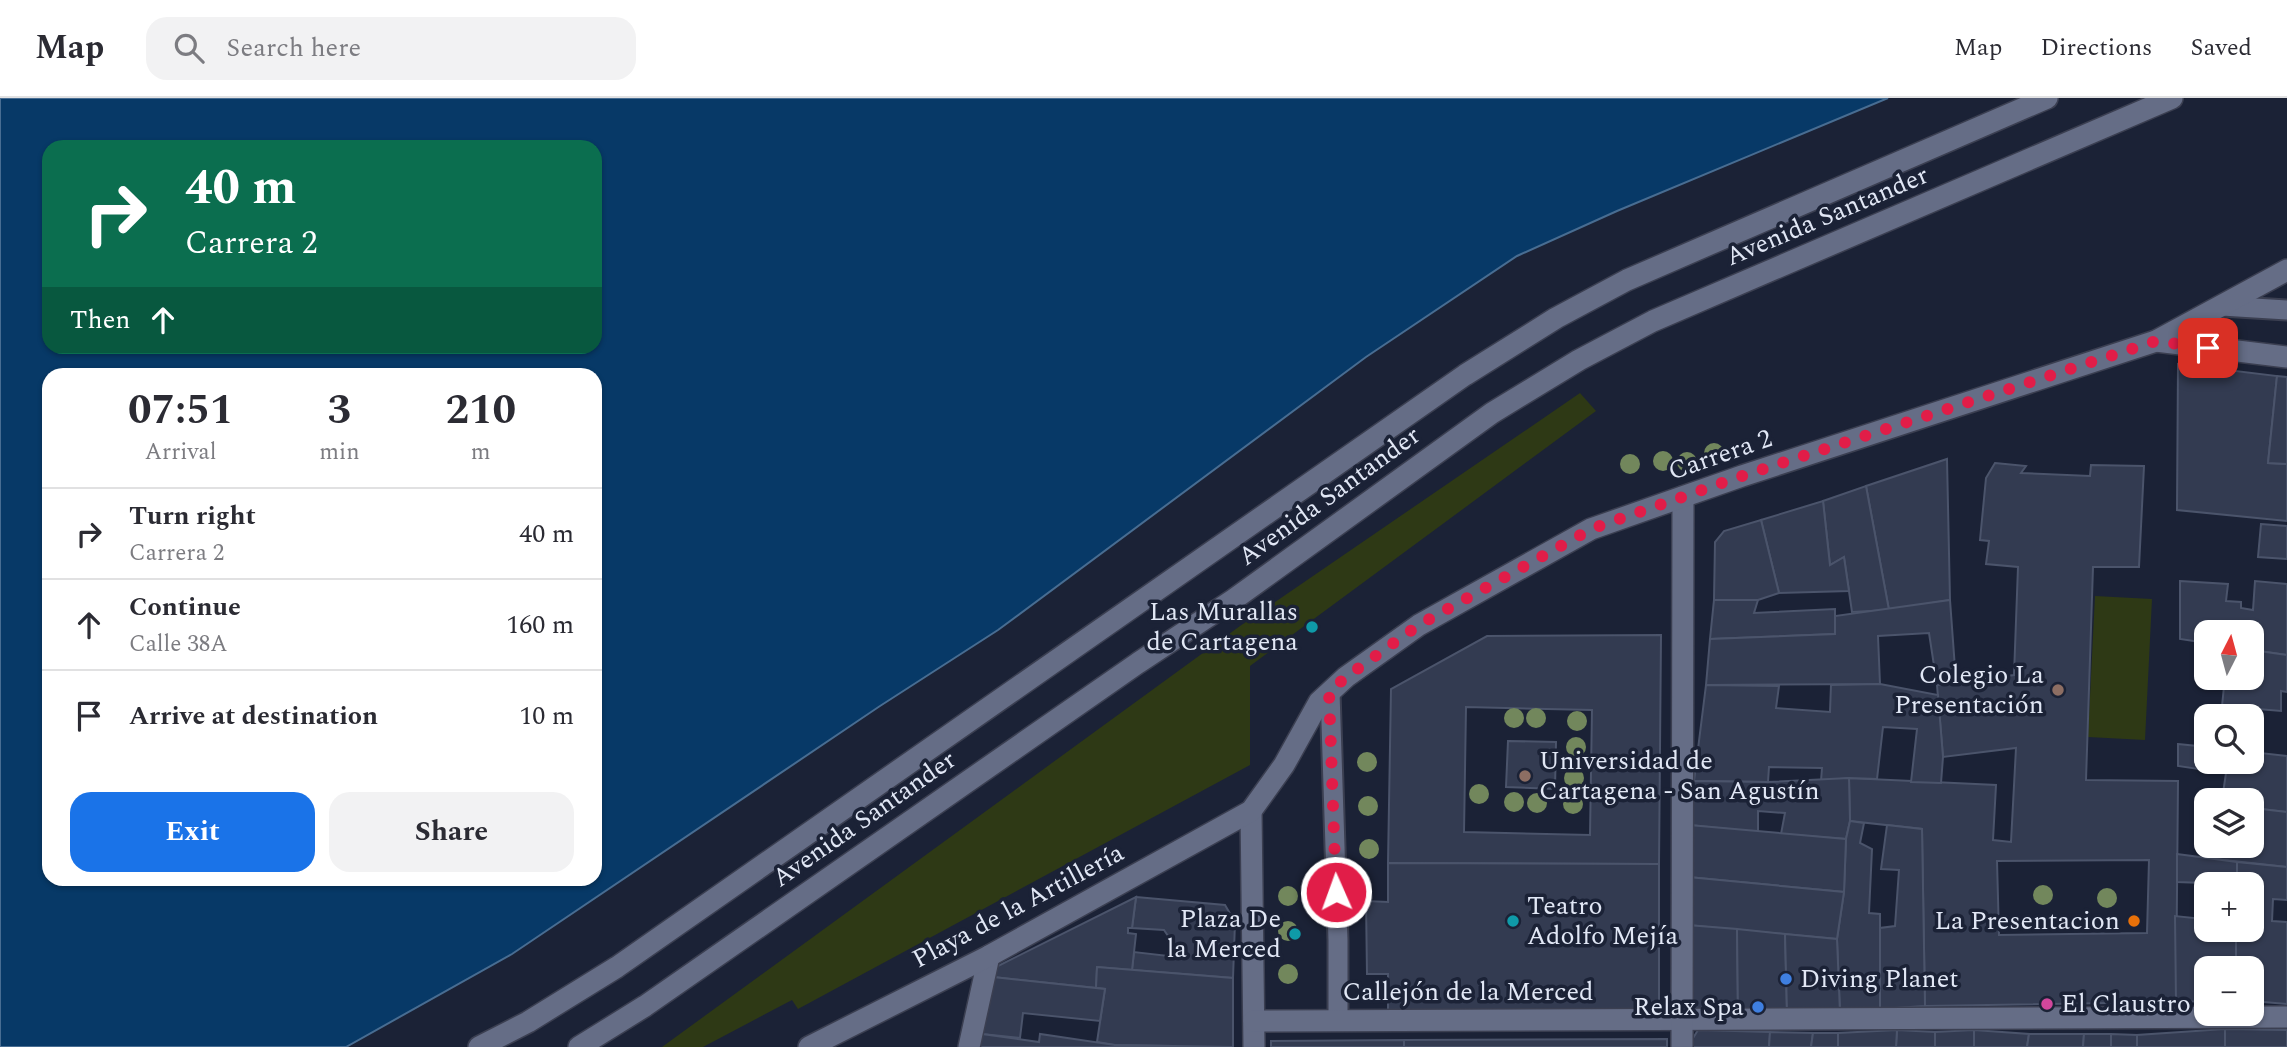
<!DOCTYPE html>
<html lang="en">
<head>
<meta charset="utf-8">
<style>
  :root { --surface:#fff; --page:#f2f2f3; --text:#2b2b33; --muted:#7c7c81; --line:#e1e1e2; --accent:#1a73e8 }
  body { margin:0; font-family:Spectral,serif; background:var(--page); color:var(--text); height:100vh; display:flex; flex-direction:column; font-size:26px; white-space:nowrap }
  * { box-sizing:border-box; margin:0 }
  p { font-size:23px; color:var(--muted) }
  .icon { flex:none; width:38px; height:38px; fill:none; stroke:currentColor; stroke-width:2; stroke-linecap:round; stroke-linejoin:round }
  .map { position:relative; flex:1; overflow:hidden }
  .sheet { position:absolute; left:42px; top:270px; width:560px; height:518px; display:flex; flex-direction:column; background:var(--surface); border-radius:21px; box-shadow:0 2px 5px #0004 }
  .sheet>* { flex:none }
  .top-card { position:absolute; left:42px; top:42px; width:560px; height:214px; border-radius:21px; box-shadow:0 2px 5px #0004; background:#0b6e4f; color:#fff; overflow:hidden }
  .needle { width:46px; rotate:6deg }
  .buttons { position:absolute; left:2194px; top:522px; display:grid; gap:14px }
  .buttons a { display:grid; place-items:center; width:70px; height:70px; border-radius:14px; background:var(--surface); box-shadow:0 2px 5px #0004; font-size:35px }
  .pin { position:absolute; display:grid; place-items:center; width:60px; height:60px; color:#fff; margin:-30px; border-radius:14px; box-shadow:0 4px 10px #0006 }
  .me { position:absolute; width:77px; margin:-38px; rotate:358deg; stroke-linejoin:round; filter:drop-shadow(0 0 5px #0008) }
  .turn { display:flex; align-items:center; gap:24px; height:147px; padding:0 28px; font-size:32px }
  .turn .icon { width:91px; height:91px; stroke-width:2.5 }
  .turn b { display:block; font-size:49px; line-height:60px }
  .then { display:flex; align-items:center; height:66px; padding:0 28px; background:#0003; gap:14px; font-size:26px }
  .eta { display:flex; justify-content:space-evenly; align-items:center; height:119px; text-align:center }
  .eta b { font-size:42px; font-weight:700; line-height:49px }
  .button { display:flex; gap:14px; margin-top:auto; padding:14px 28px }
  .button a { flex:1; height:80px; border-radius:21px; background:var(--accent); color:#fff; font-size:28px; font-weight:700; line-height:80px; text-align:center }
  .button a+a { background:var(--page); color:var(--text) }
  ul { padding:0; list-style:none }
  li { display:flex; align-items:center; gap:21px; height:91px; padding:0 28px; border-top:2px solid var(--line) }
  li div { flex:1 }
  li b { display:block; font-size:26px }
  li em { font-style:normal }
  header { display:flex; align-items:center; gap:42px; box-sizing:border-box; height:98px; padding:0 35px; background:var(--surface); border-bottom:2px solid var(--line) }
  header strong { font-size:33px }
  nav { display:flex; gap:38px; margin-inline-start:auto; font-size:24px }
  .search { width:490px; height:63px; background:var(--page); display:flex; align-items:center; gap:18px; box-sizing:border-box; padding:0 24px; border-radius:21px; color:var(--muted); font-size:26px }
  .map>svg:first-child { display:block }
  .green { fill:#2e3915 }
  .water { fill:#073967; stroke:#486d92; stroke-width:2; fill-rule:evenodd }
  .building { fill:#333b51; stroke:#4b546b; stroke-width:2; fill-rule:evenodd }
  .lines { fill:none; stroke-linecap:round; stroke-linejoin:round }
  .service-casing { stroke:#3b3f51; stroke-width:23 }
  .minor-casing { stroke:#3b3f51; stroke-width:24 }
  .tertiary-casing { stroke:#3b3f51; stroke-width:24 }
  .secondary-casing { stroke:#3b3f51; stroke-width:24 }
  .service { stroke:#656d86; stroke-width:19 }
  .minor { stroke:#656d86; stroke-width:21 }
  .tertiary { stroke:#656d86; stroke-width:21 }
  .secondary { stroke:#656d86; stroke-width:21 }
  .tree { fill:#72875c }
  .route { stroke:#e11d48; stroke-width:12; stroke-dasharray:0 21.6 }
  .culture-dot { fill:#0f9aa8; stroke:#1b2236; stroke-width:2.5 }
  .education-dot { fill:#8d6e63; stroke:#1b2236; stroke-width:2.5 }
  .food-dot { fill:#e8710a; stroke:#1b2236; stroke-width:2.5 }
  .shop-dot { fill:#3f7fe0; stroke:#1b2236; stroke-width:2.5 }
  .hotel-dot { fill:#d1479c; stroke:#1b2236; stroke-width:2.5 }
  .labels { text-anchor:middle; dominant-baseline:central; stroke-width:7; stroke-linejoin:round; paint-order:stroke }
  .street-label { font-size:26px; fill:#e1e7f5; stroke:#1b2236 }
  .poi-label { font-size:26px; fill:#e1e7f5; stroke:#1b2236; text-anchor:end }
</style>
</head>
<body>
<header>
<strong>Map</strong>
<div class="search"><svg class="icon" aria-label="search" viewBox="0 0 24 24"><circle cx="10" cy="10" r="6"/><path d="M15 15l6 6"/></svg>Search here</div>
<nav><a>Map</a><a>Directions</a><a>Saved</a></nav>
</header>
<div class="map">
<svg width="2287" height="949" viewBox="0 0 2287 949">
  <rect width="100%" height="100%" fill="#1b2236"/>
  <!-- green -->
  <g class="green">
    <path d="M1580,295L1596,313L1250,568V667L798,911L792,902L703,949H662L1240,528Z"/>
    <path d="M2095,498L2152,501L2145,642L2088,639Z"/>
  </g>
  <!-- water -->
  <path class="water" d="M0,0H1888L1617,113L1517,158L1366,259L998,532L880,608L512,856L346,949H0ZM49,49H595V248H49ZM49,276H595V780H49Z"/>
  <!-- building -->
  <g class="building">
    <path d="M2178,266L2277,278L2268,365L2287,366V423L2177,412Z"/>
    <path d="M2277,278L2287,279V366L2268,365Z"/>
    <path d="M1947,361L1950,502L1889,512L1866,388Z"/>
    <path d="M1995,365L2026,368L2021,375L2090,378L2091,367L2144,368L2139,469H2093L2086,682L2178,683L2176,904L1925,908L1922,731L1850,723L1849,680L1996,687L1993,742L2011,744L2016,650L1943,659L1937,587L2014,577L2018,469L1986,466L1989,443L1980,442L1986,380ZM2149,762L2147,835L1999,837L1997,763Z"/>
    <path d="M1866,388L1889,512L1852,514L1844,459L1830,467L1823,403Z"/>
    <path d="M1823,403L1830,467L1844,459L1849,493L1779,495L1761,422Z"/>
    <path d="M1761,422L1779,495L1758,502H1714L1715,444L1724,433Z"/>
    <path d="M2261,426L2287,428V461L2258,459Z"/>
    <path d="M2180,483L2228,486L2226,503L2241,504V510L2253,512L2255,483L2287,486V557L2252,552V534H2207V545L2180,541Z"/>
    <path d="M1714,502H1758L1754,515L1835,511V536L1710,541Z"/>
    <path d="M1950,502L1956,584L1937,587L1929,535L1878,538L1880,586L1706,587L1710,541L1835,536V518Z"/>
    <path d="M1661,537L1659,766L1388,765L1391,591L1487,538ZM1466,609L1592,612L1590,737L1464,734Z"/>
    <path d="M2252,552L2287,557V594L2281,593V613L2222,608L2225,579H2252Z"/>
    <path d="M1880,586L1938,597L1943,659L1941,685L1911,684L1917,631L1883,629L1877,681L1849,680L1821,683L1822,670L1769,669L1768,684L1694,683L1706,587L1779,588L1776,610L1830,614L1831,587Z"/>
    <path d="M1508,643L1556,644L1555,691L1506,689Z"/>
    <path d="M2178,646L2207,649V663H2252V654L2287,658V714L2252,710V702H2222L2226,675L2178,668Z"/>
    <path d="M1849,680L1850,723L1846,741L1781,736L1785,715L1758,713V734L1689,727L1694,683L1768,684Z"/>
    <path d="M2252,710L2287,714V769L2215,761L2216,747H2252Z"/>
    <path d="M1850,723L1864,725L1860,745L1872,751L1869,815L1880,816V911L1840,915L1837,841L1844,794L1846,741Z"/>
    <path d="M1689,727L1846,741L1844,794L1688,779Z"/>
    <path d="M1887,727L1922,731L1925,908L1880,911V830L1895,828L1899,772L1881,771Z"/>
    <path d="M2177,756L2237,764V786H2207V831H2236V870H2207V903L2176,904L2175,818L2203,821L2204,785L2177,784Z"/>
    <path d="M2237,764L2287,769V802L2273,801L2272,823L2287,824V906L2252,903V870H2236V831H2252V786H2237Z"/>
    <path d="M1388,765L1659,766V913H1388V876H1367L1366,803L1388,804Z"/>
    <path d="M1688,779L1844,794L1837,841L1687,827Z"/>
    <path d="M1136,799L1225,807L1235,824L1233,880L1132,872L1134,854L1168,858L1170,841L1164,832L1132,830Z"/>
    <path d="M1136,799L1132,830H1128V835L1136,836L1132,872L1097,869L1096,890L993,879L994,870Z"/>
    <path d="M1687,827L1737,831L1738,917L1688,916Z"/>
    <path d="M1737,831L1785,836L1787,914L1738,917Z"/>
    <path d="M1785,836L1837,841L1840,915L1787,914Z"/>
    <path d="M1097,869L1233,880V949L1115,947L1097,944L1105,891L1096,890Z"/>
    <path d="M993,879L1105,891L1100,923L1023,915L1020,940L982,936Z"/>
    <path d="M2225,931L2287,932V949H2225Z"/>
    <path d="M2225,931V949H2137V937Z"/>
    <path d="M1698,932L1770,934L1769,949H1690V945Z"/>
    <path d="M1897,932L1935,934V949H1896Z"/>
    <path d="M1897,932L1896,949H1838V935Z"/>
    <path d="M1974,932V949H1935V934Z"/>
    <path d="M1974,932L2029,936L2027,949H1974Z"/>
    <path d="M1770,934L1813,935L1811,949H1769Z"/>
    <path d="M1813,935H1838V949H1811Z"/>
    <path d="M982,936L1039,944L1040,936L1115,947V949H979Z"/>
    <path d="M2029,936H2084L2083,949H2027Z"/>
    <path d="M2084,936H2111V949H2083Z"/>
    <path d="M2111,936L2137,937V949H2111Z"/>
    <path d="M1667,941V949H1404V942Z"/>
    <path d="M1404,942V949H1271V943Z"/>
    <path d="M1115,947L1174,948L1115,949Z"/>
  </g>
  <g class="lines">
    <defs>
      <g id="service">
        <path d="M2222,208L2287,212"/>
        <path d="M1330,594L1338,842V922"/>
      </g>
      <g id="minor">
        <path d="M2156,243L2287,259"/>
        <path d="M1251,713L1254,949"/>
        <path d="M1254,923L2287,919"/>
        <path d="M969,949L989,858"/>
        <path d="M1682,949L1683,399"/>
      </g>
      <path id="tertiary" d="M809,949L989,858L1251,713L1284,667L1319,604L1346,579L1419,527L1591,431L1742,378L2156,243L2287,172"/>
      <g id="secondary">
        <path d="M479,949L528,924L617,869L1465,277L1556,220L1627,182L2047,0"/>
        <path d="M579,949L645,908L1138,565L1233,502L1492,315L1579,262L1653,223L2172,0"/>
      </g>
    </defs>
    <!-- service casing -->
    <use href="#service" class="service-casing"/>
    <!-- minor casing -->
    <use href="#minor" class="minor-casing"/>
    <!-- tertiary casing -->
    <use href="#tertiary" class="tertiary-casing"/>
    <!-- secondary casing -->
    <use href="#secondary" class="secondary-casing"/>
    <!-- service -->
    <use href="#service" class="service"/>
    <!-- minor -->
    <use href="#minor" class="minor"/>
    <!-- tertiary -->
    <use href="#tertiary" class="tertiary"/>
    <!-- secondary -->
    <use href="#secondary" class="secondary"/>
  </g>
  <!-- trees -->
  <g class="tree">
    <circle cx="1714" cy="355" r="10"/>
    <circle cx="1663" cy="363" r="10"/>
    <circle cx="1687" cy="364" r="10"/>
    <circle cx="1630" cy="366" r="10"/>
    <circle cx="1514" cy="620" r="10"/>
    <circle cx="1536" cy="620" r="10"/>
    <circle cx="1577" cy="623" r="10"/>
    <circle cx="1576" cy="649" r="10"/>
    <circle cx="1367" cy="664" r="10"/>
    <circle cx="1574" cy="680" r="10"/>
    <circle cx="1479" cy="696" r="10"/>
    <circle cx="1514" cy="704" r="10"/>
    <circle cx="1537" cy="705" r="10"/>
    <circle cx="1573" cy="706" r="10"/>
    <circle cx="1368" cy="708" r="10"/>
    <circle cx="1369" cy="751" r="10"/>
    <circle cx="2043" cy="797" r="10"/>
    <circle cx="1288" cy="798" r="10"/>
    <circle cx="2107" cy="800" r="10"/>
    <circle cx="1288" cy="833" r="10"/>
    <circle cx="1288" cy="876" r="10"/>
  </g>
  <g class="lines">
    <!-- route -->
    <path class="route" d="M1336,794L1329,594L1346,579L1419,527L1591,431L1742,378L2156,243L2208,250"/>
  </g>
  <!-- markers -->
  <g class="culture-dot">
    <circle cx="1312" cy="529" r="7"/>
    <circle cx="1513" cy="823" r="7"/>
    <circle cx="1295" cy="836" r="7"/>
  </g>
  <g class="education-dot">
    <circle cx="2058" cy="592" r="7"/>
    <circle cx="1525" cy="678" r="7"/>
  </g>
  <circle class="food-dot" cx="2134" cy="823" r="7"/>
  <g class="shop-dot">
    <circle cx="1786" cy="881" r="7"/>
    <circle cx="1758" cy="909" r="7"/>
  </g>
  <circle class="hotel-dot" cx="2047" cy="906" r="7"/>
  <g class="labels">
    <!-- street labels -->
    <g class="street-label">
      <text transform="translate(1827 118) rotate(-23)">Avenida Santander</text>
      <text transform="translate(1720 357) rotate(-19)">Carrera 2</text>
      <text transform="translate(1329 398) rotate(-36)">Avenida Santander</text>
      <text transform="translate(864 721) rotate(-35)">Avenida Santander</text>
      <text transform="translate(1018 808) rotate(-28)">Playa de la Artillería</text>
      <text x="1468" y="894">Callejón de la Merced</text>
    </g>
    <!-- poi labels -->
    <g class="poi-label">
      <text x="1298" y="514">Las Murallas<tspan x="1298" dy="30">de Cartagena</tspan></text>
      <text x="2044" y="577">Colegio La<tspan x="2044" dy="30">Presentación</tspan></text>
      <text x="1539" y="663" text-anchor="start">Universidad de<tspan x="1539" dy="30">Cartagena - San Agustín</tspan></text>
      <text x="1527" y="808" text-anchor="start">Teatro<tspan x="1527" dy="30">Adolfo Mejía</tspan></text>
      <text x="1281" y="821">Plaza De<tspan x="1281" dy="30">la Merced</tspan></text>
      <text x="2120" y="823">La Presentacion</text>
      <text x="1800" y="881" text-anchor="start">Diving Planet</text>
      <text x="2061" y="906" text-anchor="start">El Claustro</text>
      <text x="1744" y="909">Relax Spa</text>
    </g>
  </g>
</svg>
<div class="buttons">
<a><svg class="needle" viewBox="-14 -14 28 28"><path d="M0-13l5 13h-10z" fill="#e53935"/><path d="M0 13l5-13h-10z" fill="#7c7c81"/></svg></a>
<a><svg class="icon" aria-label="search" viewBox="0 0 24 24"><circle cx="10" cy="10" r="6"/><path d="M15 15l6 6"/></svg></a>
<a><svg class="icon" aria-label="layers" viewBox="0 0 24 24"><path d="M12 4l9 5-9 5-9-5zM3 14l9 5 9-5"/></svg></a>
<a>+</a>
<a>−</a>
</div>
<div class="pin" style="left:2208px;top:250px;background:#d93025"><svg class="icon" aria-label="arrive" viewBox="0 0 24 24"><path d="M6 21V4h12l-3 4 3 4H6"/></svg></div>
<svg class="me" style="left:1336px;top:794px" viewBox="-20 -20 40 40"><circle r="17" fill="#e11d48" stroke="#fff" stroke-width="3"/><path d="M0-11L8 9 0 5-8 9z" fill="#fff"/></svg>
<div class="top-card">
<div class="turn"><svg class="icon" aria-label="right" viewBox="0 0 24 24"><path d="M7 20v-9h11M14 6l5 5-5 5"/></svg><div><b>40 m</b>Carrera 2</div></div>
<div class="then">Then<svg class="icon" aria-label="ahead" viewBox="0 0 24 24"><path d="M12 20V5M6 11l6-6 6 6"/></svg></div>
</div>
<section class="sheet">
<div class="eta">
<div><b>07:51</b><p>Arrival</p></div>
<div><b>3</b><p>min</p></div>
<div><b>210</b><p>m</p></div>
</div>
<ul>
<li><svg class="icon" aria-label="right" viewBox="0 0 24 24"><path d="M7 20v-9h11M14 6l5 5-5 5"/></svg><div><b>Turn right</b><p>Carrera 2</p></div><em>40 m</em></li>
<li><svg class="icon" aria-label="ahead" viewBox="0 0 24 24"><path d="M12 20V5M6 11l6-6 6 6"/></svg><div><b>Continue</b><p>Calle 38A</p></div><em>160 m</em></li>
<li><svg class="icon" aria-label="arrive" viewBox="0 0 24 24"><path d="M6 21V4h12l-3 4 3 4H6"/></svg><div><b>Arrive at destination</b></div><em>10 m</em></li>
</ul>
<div class="button"><a>Exit</a><a>Share</a></div>
</section>
</div>
</body>
</html>
